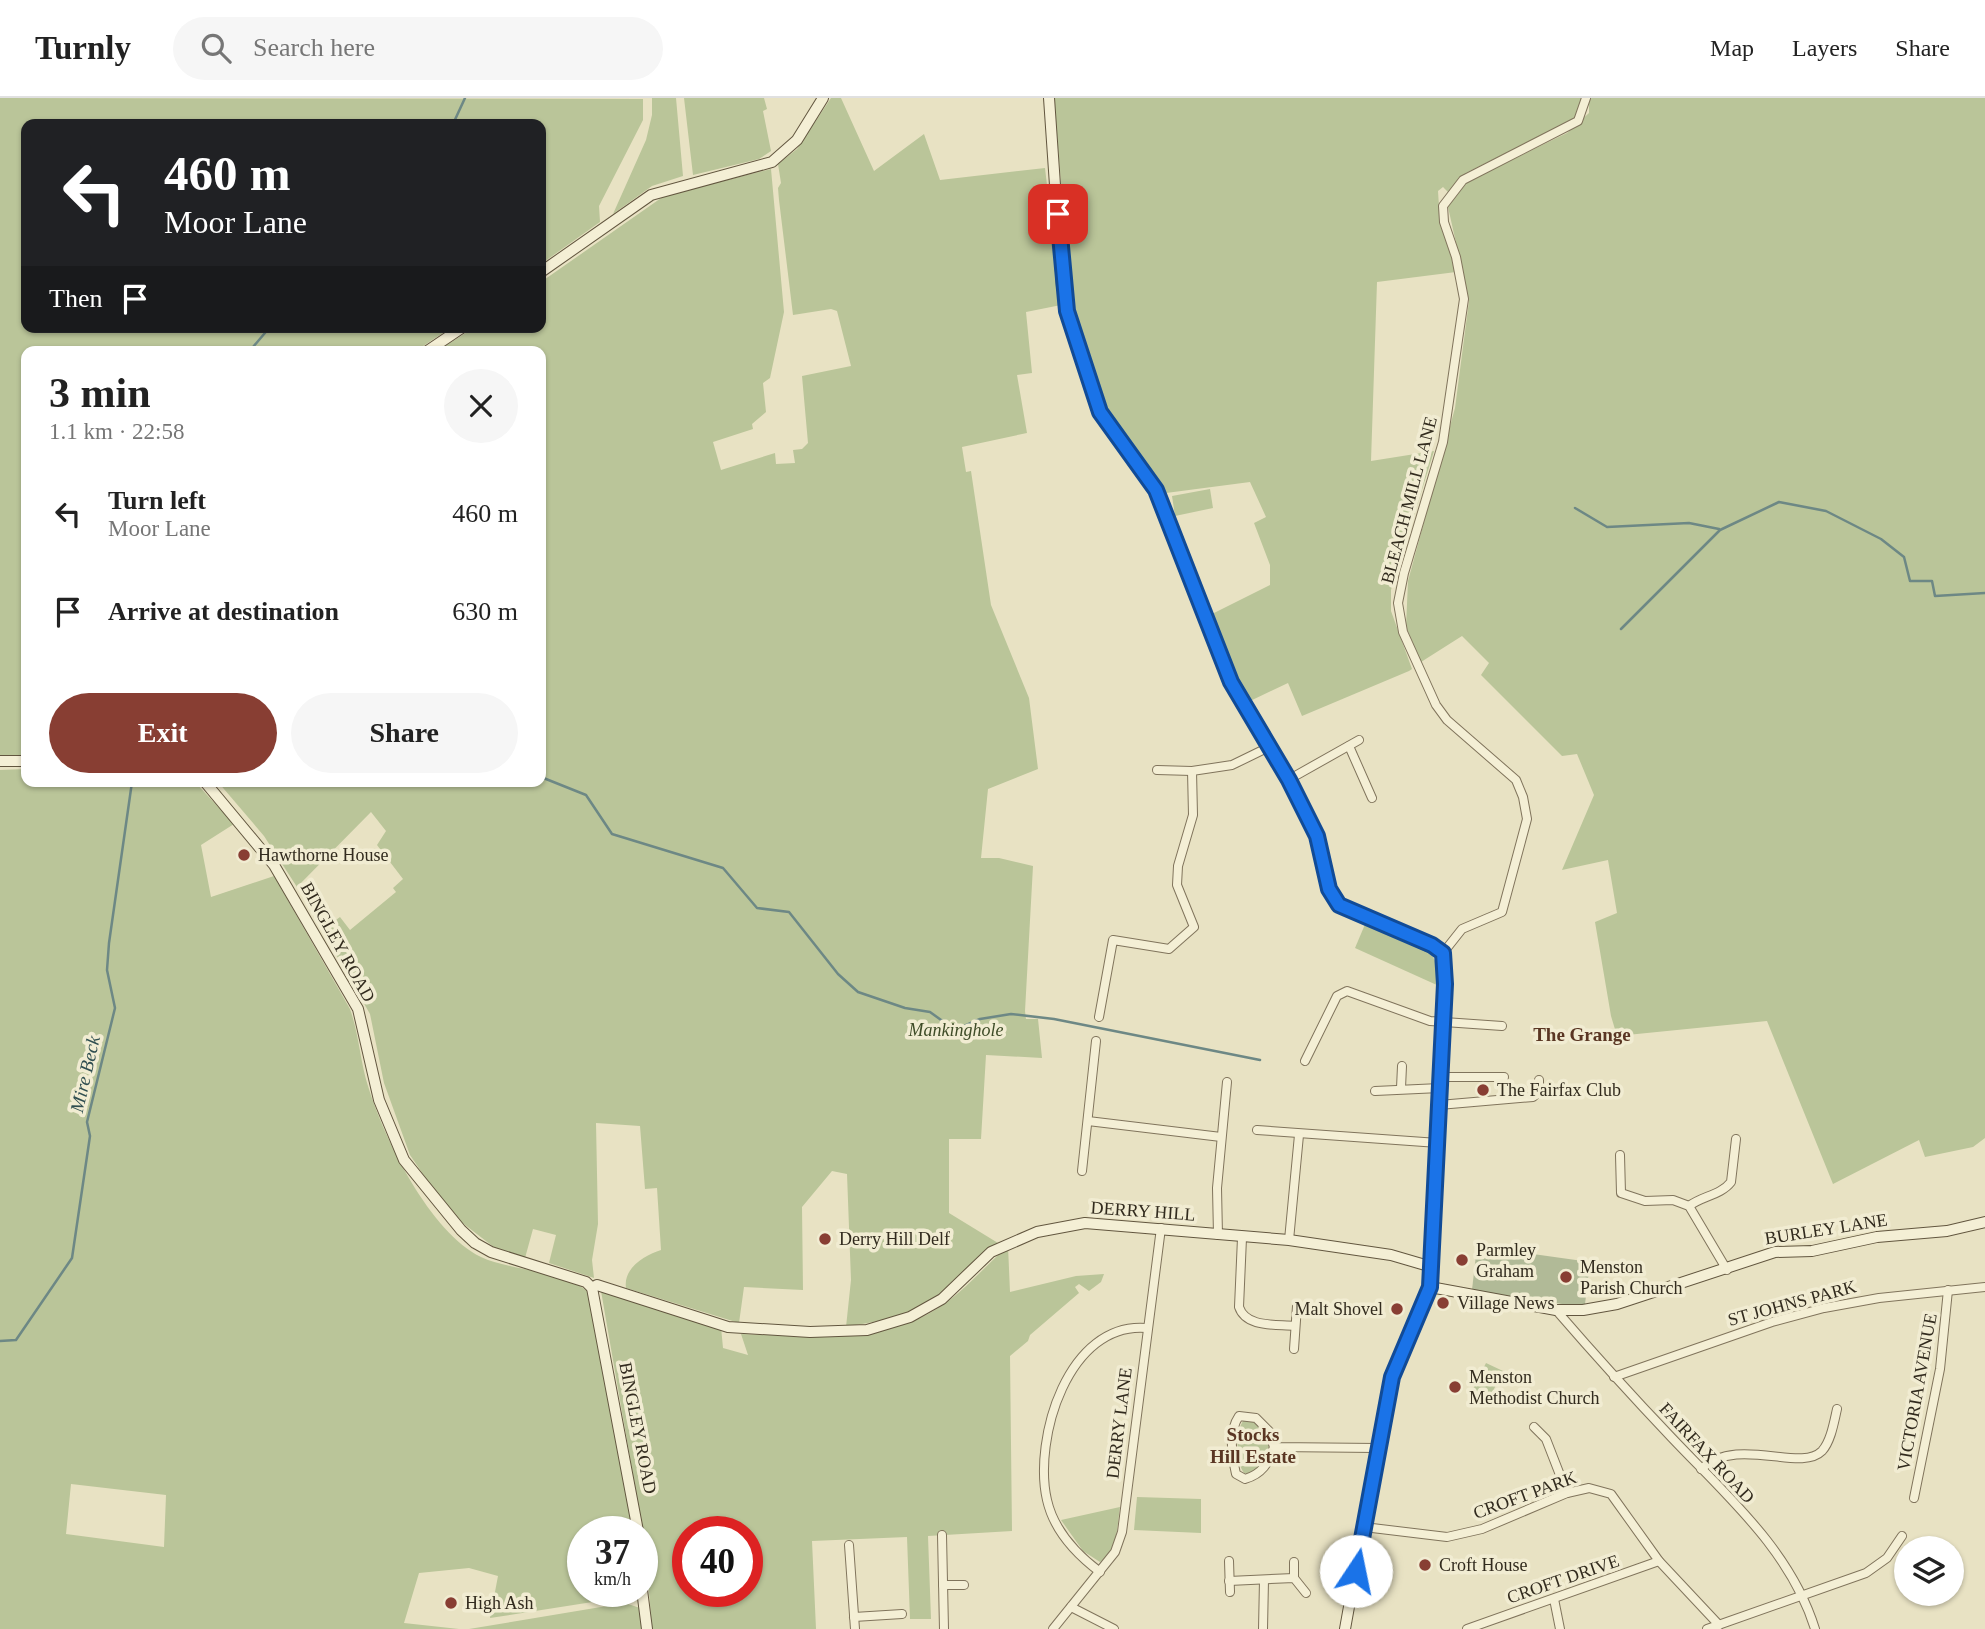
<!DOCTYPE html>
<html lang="en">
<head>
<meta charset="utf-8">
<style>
  :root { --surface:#fff; --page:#f6f6f6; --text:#222; --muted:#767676; --line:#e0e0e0; --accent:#883e33 }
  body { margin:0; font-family:Georgia,serif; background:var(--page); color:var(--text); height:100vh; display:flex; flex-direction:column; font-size:26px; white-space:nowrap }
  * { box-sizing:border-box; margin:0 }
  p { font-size:23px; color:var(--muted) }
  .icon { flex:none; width:38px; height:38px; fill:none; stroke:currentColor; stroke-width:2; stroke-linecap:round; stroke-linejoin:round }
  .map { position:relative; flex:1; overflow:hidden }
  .panel { position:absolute; left:21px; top:248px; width:525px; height:441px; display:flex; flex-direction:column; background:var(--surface); border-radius:14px; box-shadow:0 2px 5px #0004 }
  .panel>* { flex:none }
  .guide { position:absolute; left:21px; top:21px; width:525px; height:214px; border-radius:14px; box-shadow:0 2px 5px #0004; background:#202124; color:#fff; overflow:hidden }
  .controls { position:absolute; left:1894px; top:1438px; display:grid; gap:14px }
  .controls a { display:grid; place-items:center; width:70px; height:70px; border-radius:50%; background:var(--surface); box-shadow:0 2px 5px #0004; font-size:35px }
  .speed { position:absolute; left:567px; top:1418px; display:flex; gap:14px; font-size:35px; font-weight:700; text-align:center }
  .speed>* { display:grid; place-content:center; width:91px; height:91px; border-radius:50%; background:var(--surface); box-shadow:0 2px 5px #0004; line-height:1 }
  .speed small { font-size:18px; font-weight:400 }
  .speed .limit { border:10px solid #d22; background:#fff; color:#111 }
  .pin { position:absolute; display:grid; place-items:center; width:60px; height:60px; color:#fff; margin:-30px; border-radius:14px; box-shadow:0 4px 10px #0006 }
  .me { position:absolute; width:77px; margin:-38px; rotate:11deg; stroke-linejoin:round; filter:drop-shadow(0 0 5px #0008) }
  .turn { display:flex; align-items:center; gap:24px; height:147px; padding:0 28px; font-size:32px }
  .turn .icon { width:91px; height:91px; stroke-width:2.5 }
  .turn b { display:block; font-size:49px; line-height:60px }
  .then { display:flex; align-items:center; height:66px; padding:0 28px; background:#0003; gap:14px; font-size:26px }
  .round { display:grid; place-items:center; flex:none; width:74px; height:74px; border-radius:37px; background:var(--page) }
  .overview { display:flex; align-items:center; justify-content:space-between; height:119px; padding:0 28px }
  h1 { font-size:42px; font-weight:600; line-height:52px }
  .button { display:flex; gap:14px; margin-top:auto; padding:14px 28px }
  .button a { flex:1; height:80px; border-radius:42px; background:var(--accent); color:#fff; font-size:28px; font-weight:600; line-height:80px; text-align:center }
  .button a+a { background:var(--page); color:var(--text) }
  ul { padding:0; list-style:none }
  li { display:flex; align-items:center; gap:21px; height:98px; padding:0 28px }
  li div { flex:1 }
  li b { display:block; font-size:26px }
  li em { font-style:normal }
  header { display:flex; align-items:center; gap:42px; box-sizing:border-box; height:98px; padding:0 35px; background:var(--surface); border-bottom:2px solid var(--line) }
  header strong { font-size:33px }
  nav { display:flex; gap:38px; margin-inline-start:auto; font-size:24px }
  .search { width:490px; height:63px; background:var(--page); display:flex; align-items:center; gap:18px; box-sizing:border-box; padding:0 24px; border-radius:38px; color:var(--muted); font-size:26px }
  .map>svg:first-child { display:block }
  .green { fill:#bac599; fill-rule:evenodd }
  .cemetery { fill:#b1ba97 }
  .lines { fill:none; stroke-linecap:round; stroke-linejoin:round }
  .stream { stroke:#6d8885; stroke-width:2.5 }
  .street-casing { stroke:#80745c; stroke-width:10 }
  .secondary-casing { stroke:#62563f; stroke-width:12 }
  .street { stroke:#f4efd5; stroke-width:8 }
  .secondary { stroke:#f4efd5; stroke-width:10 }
  .route-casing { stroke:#114b97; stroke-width:18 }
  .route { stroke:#1a73e8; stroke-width:12 }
  .poi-dot { fill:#883e33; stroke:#f1ecd2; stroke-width:2.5 }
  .labels { text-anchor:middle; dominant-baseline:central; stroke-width:7; stroke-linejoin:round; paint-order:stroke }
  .street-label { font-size:18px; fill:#322b1e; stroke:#f1ecd2 }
  .poi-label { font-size:18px; fill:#322b1e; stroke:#f1ecd2; text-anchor:start }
  .park-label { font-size:18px; font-style:italic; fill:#3e4c27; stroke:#f1ecd2 }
  .neighbourhood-label { font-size:19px; font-weight:bold; fill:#5a3623; stroke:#f1ecd2 }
  .water-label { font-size:19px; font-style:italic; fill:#2f4e50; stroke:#f1ecd2 }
</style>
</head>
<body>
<header>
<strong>Turnly</strong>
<div class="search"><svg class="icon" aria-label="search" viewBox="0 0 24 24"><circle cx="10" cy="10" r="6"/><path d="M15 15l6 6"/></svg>Search here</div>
<nav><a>Map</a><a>Layers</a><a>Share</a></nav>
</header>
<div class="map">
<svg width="1985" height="1531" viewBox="0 0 1985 1531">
  <rect width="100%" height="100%" fill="#e8e2c3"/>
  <!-- green -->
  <g class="green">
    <path d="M0,0L643,1V22L599,108L600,124L541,166V26H26V229H452L414,254H26V658L0,659Z"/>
    <path d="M652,0H676L683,78L652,88L613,116L646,42L652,17Z"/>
    <path d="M684,0H764L767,11L763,13L771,53L759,61L693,77Z"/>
    <path d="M831,0H841L874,73L924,36L940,82L1045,70L1061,207L1026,214L1032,275L1017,277L1027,335L962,349L966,374L971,373L991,507L1029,600L1038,671L988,691L981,760H999L1033,768L1025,913L1026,921H1038L1042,960L986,957L981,1041H949V1115L998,1145C973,1156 963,1180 944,1198C924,1218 874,1223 846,1229L851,1182L847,1076L832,1073L802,1109L803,1192L744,1189L739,1225L626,1190C623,1169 646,1157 661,1152L657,1090L645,1091L640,1028L596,1025L598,1126L592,1162L594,1180L549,1165L556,1137L533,1131L525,1160L495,1150L460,1123L437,1097L410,1057L384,985L370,916L322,832L340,819L350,832L396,794L393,790L403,781L377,747L386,733L371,714L297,789L264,738L218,684H541V254H436L475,229H541V184L664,98L771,71L784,214L770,280L763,285L766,314L752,326L753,331L713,344L721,372L775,355L776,366L795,365L793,352L802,351L808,345L802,278L851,268L837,213L831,211L793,217L779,102L778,90L781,85L778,66L797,51Z"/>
    <path d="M1054,0H1583L1574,21L1466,75L1449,95L1443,89L1438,93L1440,124L1456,174L1377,184L1371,363L1434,353L1391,492V513L1412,571L1409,573L1302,618L1288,585L1248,604L1212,516L1270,487V467L1254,425L1266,419L1250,384L1166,395L1099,309L1071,206Z"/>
    <path d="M1589,0H1985V1040L1973,1049L1925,1059L1919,1042L1833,1086L1767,923L1617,938L1611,918L1595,824L1617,815L1608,762L1562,772L1594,697L1577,656L1562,658L1481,577L1489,565L1462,538L1421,564L1406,529L1408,483L1455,310L1469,203L1448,109L1468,83L1567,35L1589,15Z"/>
    <path d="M1210,391L1213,410L1175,418L1172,398Z"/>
    <path d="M26,671V684H195L234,726L201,747L211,799L274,778L350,911C359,936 360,963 368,988C384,1041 430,1134 481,1159C510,1173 571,1173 591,1197L634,1433H583V1493H632L618,1500L490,1520L498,1478L469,1470L419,1475L404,1525L459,1531H0V672ZM71,1386L166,1397L164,1449L66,1436Z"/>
    <path d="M1366,824L1430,854L1438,868L1439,888L1355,850Z"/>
    <path d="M1008,1148L1010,1194L1076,1178L1104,1176L1101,1184L1089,1193L1079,1186L1075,1189L1079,1195L1030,1237L1028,1243L1010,1258L1012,1433L928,1438L931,1521H910L907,1439L812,1443L816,1531H652L645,1446L601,1193L721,1229L723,1250L748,1257L741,1236C807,1238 876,1247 935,1212C962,1196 985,1168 1008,1148ZM688,1433H747V1493H688Z"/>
    <path d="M1486,1265L1503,1273L1485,1309L1468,1301Z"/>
    <path d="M1244,1322C1260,1321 1267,1337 1270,1351L1261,1367L1250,1376L1244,1375C1236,1365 1235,1331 1244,1322Z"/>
    <path d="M1137,1399L1201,1401V1435L1134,1432Z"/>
    <path d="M1120,1409C1117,1428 1118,1454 1100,1464L1083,1453L1061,1422Z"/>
    <path d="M625,1505L640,1510L643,1531H469Z"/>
  </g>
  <!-- cemetery -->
  <path class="cemetery" d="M1477,1148L1590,1164L1585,1206H1562L1472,1192Z"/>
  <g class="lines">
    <!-- stream -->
    <g class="stream">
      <path d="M453,26L465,0"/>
      <path d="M252,254L253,249L270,229"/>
      <path d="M1575,410L1607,429L1689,425L1719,431"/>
      <path d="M1621,531L1720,432L1779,404L1826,413L1881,441L1904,459L1910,483H1932L1935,498L1985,495"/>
      <path d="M541,679L586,697L612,736L723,770L757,810L789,814L838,876L858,894L905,910L930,914L955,932L980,921L1011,916L1054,921L1260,962"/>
      <path d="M0,1243L16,1242L72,1160L90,1038L87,1024L115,910L107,872L109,845L132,684"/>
    </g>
    <defs>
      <g id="street">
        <path d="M1349,648L1372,700"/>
        <path d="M1157,672L1192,673"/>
        <path d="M1288,682L1359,642"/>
        <path d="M1443,855L1462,831L1502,814L1527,721L1523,699L1516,682L1447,622L1436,607L1403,534L1398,505L1404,475L1443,344L1464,201L1456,159L1444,124L1443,108L1463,82L1578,23L1586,0"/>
        <path d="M1099,919L1113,842L1169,851L1194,829L1177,787L1178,768L1193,717L1192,673L1232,667L1269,649"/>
        <path d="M1305,963L1337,898L1347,893L1430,923L1502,928"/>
        <path d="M1440,979H1504"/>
        <path d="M1401,990L1402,968"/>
        <path d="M1375,993L1440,990"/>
        <path d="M1439,1007L1533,999L1539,993V982"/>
        <path d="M1088,1023L1221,1039"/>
        <path d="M1257,1032L1438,1045"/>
        <path d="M1620,1057L1621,1095L1645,1103L1673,1102L1689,1108L1727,1172"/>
        <path d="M1082,1073L1096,943"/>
        <path d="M1689,1108C1702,1098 1721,1097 1731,1084L1736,1041"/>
        <path d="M1218,1137L1217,1090L1227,984"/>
        <path d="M1242,1140L1239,1209C1246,1230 1276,1226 1295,1228"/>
        <path d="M1289,1142L1299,1037"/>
        <path d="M1556,1212C1594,1256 1632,1298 1672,1340C1727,1398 1791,1453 1815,1531"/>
        <path d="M1294,1251L1297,1208"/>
        <path d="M1614,1279L1772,1224L1824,1210L1879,1200L1985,1189"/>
        <path d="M1534,1329L1546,1341L1567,1395"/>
        <path d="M1274,1349L1269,1333L1256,1320L1239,1318C1228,1334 1232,1358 1236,1376L1245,1381C1262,1376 1269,1365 1274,1349L1377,1350"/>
        <path d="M1701,1371C1738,1337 1800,1375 1822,1353C1831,1343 1834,1324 1837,1311"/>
        <path d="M1914,1400L1940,1271L1948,1192"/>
        <path d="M1364,1429L1447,1439L1482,1431L1567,1395L1589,1390L1611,1396L1659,1463L1719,1527"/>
        <path d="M942,1437L944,1531"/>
        <path d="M849,1447L855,1531"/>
        <path d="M1229,1463L1230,1494"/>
        <path d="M1100,1474C1076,1456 1054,1433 1047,1402C1033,1341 1068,1223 1147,1230"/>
        <path d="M1294,1480V1464"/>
        <path d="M1229,1483L1294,1480L1306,1495"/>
        <path d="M943,1487H964"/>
        <path d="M1554,1501L1560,1531"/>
        <path d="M1071,1509L1114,1531"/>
        <path d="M854,1519L902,1516"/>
        <path d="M1053,1531L1115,1454L1122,1434L1161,1130"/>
        <path d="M1263,1531L1264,1482"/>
        <path d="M1467,1531L1659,1463"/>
        <path d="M1707,1531L1866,1475L1887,1460L1902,1438"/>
      </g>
      <g id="secondary">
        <path d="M1049,0L1062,189L1100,314L1156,392L1231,584L1303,708L1316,738L1329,791L1339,807L1443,855L1445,886L1430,1189L1392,1279L1386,1303L1345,1531"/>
        <path d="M541,174L651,97L772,64L797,42L823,0"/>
        <path d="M426,254L463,229"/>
        <path d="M0,663H26"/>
        <path d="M205,684L274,767L358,911L379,1002L404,1062L461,1132L475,1145L491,1154L586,1184L592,1190L638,1433"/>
        <path d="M1430,1189L1556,1212H1583L1617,1206L1775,1154L1812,1153L1877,1139L1947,1133L1985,1124"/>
        <path d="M592,1190L597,1187L728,1229L810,1234L867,1232L910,1219L942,1201L991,1154L1037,1134L1085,1125L1289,1142L1391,1157L1432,1169"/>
        <path d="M642,1492L647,1531"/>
      </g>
    </defs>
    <!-- street casing -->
    <use href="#street" class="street-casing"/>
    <!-- secondary casing -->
    <use href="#secondary" class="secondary-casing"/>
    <!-- street -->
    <use href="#street" class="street"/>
    <!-- secondary -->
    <use href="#secondary" class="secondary"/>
  </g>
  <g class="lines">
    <defs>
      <path id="route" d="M1058,116L1067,213L1100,314L1156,392L1231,584L1289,682L1317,738L1329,791L1339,807L1432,847L1443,855L1445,886L1430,1189L1392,1279L1356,1473"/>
    </defs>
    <!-- route casing -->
    <use href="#route" class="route-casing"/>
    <!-- route -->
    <use href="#route" class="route"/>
  </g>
  <!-- markers -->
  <g class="poi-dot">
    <circle cx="244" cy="757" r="7"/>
    <circle cx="1483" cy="992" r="7"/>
    <circle cx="825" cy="1141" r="7"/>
    <circle cx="1462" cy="1162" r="7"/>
    <circle cx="1566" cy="1179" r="7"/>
    <circle cx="1443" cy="1205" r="7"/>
    <circle cx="1397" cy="1211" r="7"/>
    <circle cx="1455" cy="1289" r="7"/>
    <circle cx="1425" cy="1467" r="7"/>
    <circle cx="451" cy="1505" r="7"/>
  </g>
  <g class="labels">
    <!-- street labels -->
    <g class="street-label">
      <text transform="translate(1409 402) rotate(-75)">BLEACH MILL LANE</text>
      <text transform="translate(338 844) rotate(61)">BINGLEY ROAD</text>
      <text transform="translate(1143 1113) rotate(4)">DERRY HILL</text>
      <text transform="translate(1826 1131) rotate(-9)">BURLEY LANE</text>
      <text transform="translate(1792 1205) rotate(-15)">ST JOHNS PARK</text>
      <text transform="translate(1917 1294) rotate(-80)">VICTORIA AVENUE</text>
      <text transform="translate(1119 1325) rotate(-83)">DERRY LANE</text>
      <text transform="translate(638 1330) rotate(79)">BINGLEY ROAD</text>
      <text transform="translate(1707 1355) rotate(47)">FAIRFAX ROAD</text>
      <text transform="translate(1525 1397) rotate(-20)">CROFT PARK</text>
      <text transform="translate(1563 1481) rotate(-19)">CROFT DRIVE</text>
    </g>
    <!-- poi labels -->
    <g class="poi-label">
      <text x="258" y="757">Hawthorne House</text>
      <text x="1497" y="992">The Fairfax Club</text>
      <text x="839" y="1141">Derry Hill Delf</text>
      <text x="1476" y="1152">Parmley<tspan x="1476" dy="21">Graham</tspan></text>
      <text x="1580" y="1169">Menston<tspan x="1580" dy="21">Parish Church</tspan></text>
      <text x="1457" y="1205">Village News</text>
      <text x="1383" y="1211" text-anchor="end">Malt Shovel</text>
      <text x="1469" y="1279">Menston<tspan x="1469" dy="21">Methodist Church</tspan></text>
      <text x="1439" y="1467">Croft House</text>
      <text x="465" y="1505">High Ash</text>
    </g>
    <!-- park labels -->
    <g class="park-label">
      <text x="956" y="932">Mankinghole</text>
    </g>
    <!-- neighbourhood labels -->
    <g class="neighbourhood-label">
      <text x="1582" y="936">The Grange</text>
      <text x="1253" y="1336">Stocks<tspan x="1253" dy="22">Hill Estate</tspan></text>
    </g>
    <!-- water labels -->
    <g class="water-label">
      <text transform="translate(85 976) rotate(-77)">Mire Beck</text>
    </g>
  </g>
</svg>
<div class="controls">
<a><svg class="icon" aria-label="layers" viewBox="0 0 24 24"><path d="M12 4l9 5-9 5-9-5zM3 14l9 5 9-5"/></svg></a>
</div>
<div class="speed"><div>37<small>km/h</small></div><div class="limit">40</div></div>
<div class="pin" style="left:1058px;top:116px;background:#d93025"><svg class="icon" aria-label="arrive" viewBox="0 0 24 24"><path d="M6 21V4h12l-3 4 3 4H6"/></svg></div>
<svg class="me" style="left:1356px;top:1473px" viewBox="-20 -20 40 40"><circle r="19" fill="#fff"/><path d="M0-13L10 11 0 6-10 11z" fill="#1a73e8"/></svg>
<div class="guide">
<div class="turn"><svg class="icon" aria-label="left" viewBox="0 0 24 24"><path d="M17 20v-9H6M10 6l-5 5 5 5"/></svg><div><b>460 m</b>Moor Lane</div></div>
<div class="then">Then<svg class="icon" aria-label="arrive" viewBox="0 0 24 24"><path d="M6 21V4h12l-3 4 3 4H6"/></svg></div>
</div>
<section class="panel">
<div class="overview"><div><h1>3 min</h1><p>1.1 km · 22:58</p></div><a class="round"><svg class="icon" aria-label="close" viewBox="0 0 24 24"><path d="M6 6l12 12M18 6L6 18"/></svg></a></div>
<ul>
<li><svg class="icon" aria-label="left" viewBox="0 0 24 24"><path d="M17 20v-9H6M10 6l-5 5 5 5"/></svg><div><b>Turn left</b><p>Moor Lane</p></div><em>460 m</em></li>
<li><svg class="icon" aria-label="arrive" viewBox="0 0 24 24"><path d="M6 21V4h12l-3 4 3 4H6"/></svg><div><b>Arrive at destination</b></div><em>630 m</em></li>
</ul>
<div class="button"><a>Exit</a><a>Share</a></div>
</section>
</div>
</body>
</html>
